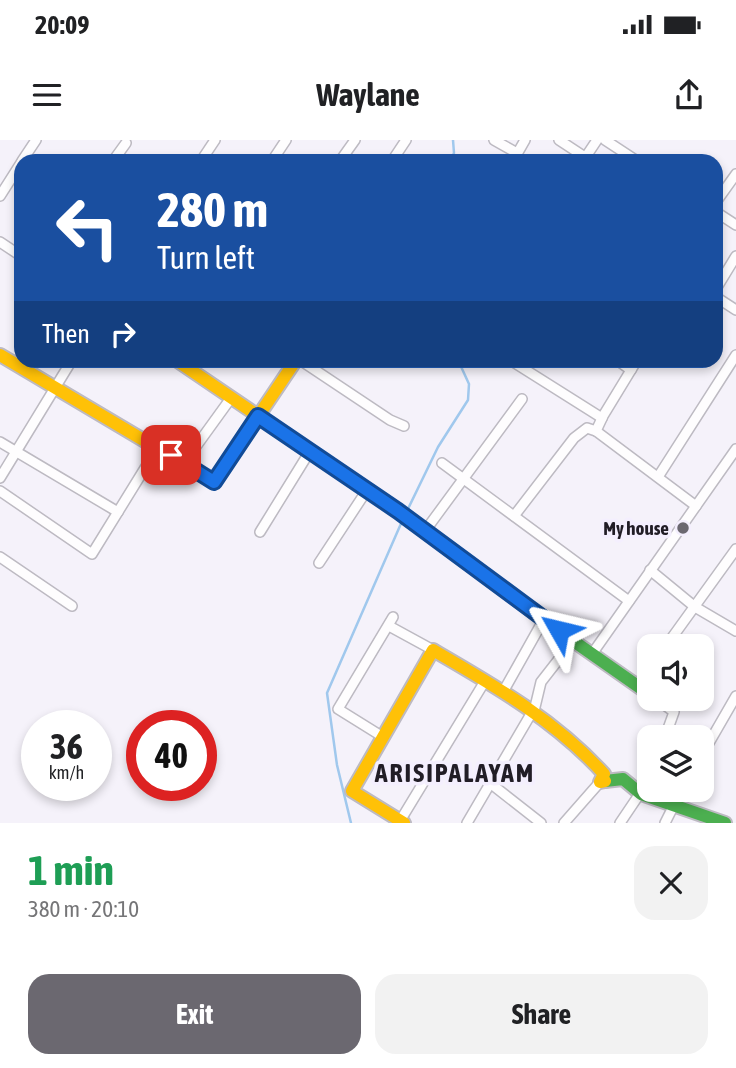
<!DOCTYPE html>
<html lang="en">
<head>
<meta charset="utf-8">
<style>
  :root { --surface:#fff; --page:#f2f2f2; --text:#202124; --muted:#757577; --accent:#6b6870 }
  body { margin:0; font-family:"Asap Condensed",sans-serif; background:var(--page); color:var(--text); height:100vh; display:flex; flex-direction:column; font-size:26px; white-space:nowrap }
  * { box-sizing:border-box; margin:0 }
  p { font-size:23px; color:var(--muted) }
  .icon { flex:none; width:38px; height:38px; fill:none; stroke:currentColor; stroke-width:2; stroke-linecap:round; stroke-linejoin:round }
  .map { position:relative; height:683px; overflow:hidden }
  .panel { display:flex; flex-direction:column; background:var(--surface); flex:1 }
  .panel>* { flex:none }
  .top-card { position:absolute; left:14px; top:14px; width:709px; height:214px; border-radius:21px; box-shadow:0 4px 10px #0003; background:#1a4fa0; color:#fff; overflow:hidden }
  .tools { position:absolute; left:637px; top:494px; display:grid; gap:14px }
  .tools a { display:grid; place-items:center; width:77px; height:77px; border-radius:14px; background:var(--surface); box-shadow:0 4px 10px #0003; font-size:35px }
  .speed { position:absolute; left:21px; top:570px; display:flex; gap:14px; font-size:35px; font-weight:700; text-align:center }
  .speed>* { display:grid; place-content:center; width:91px; height:91px; border-radius:50%; background:var(--surface); box-shadow:0 4px 10px #0003; line-height:1 }
  .speed small { font-size:18px; font-weight:400 }
  .speed .limit { border:10px solid #d22; background:#fff; color:#111 }
  .pin { position:absolute; display:grid; place-items:center; width:60px; height:60px; color:#fff; margin:-30px; border-radius:14px; box-shadow:0 4px 10px #0006 }
  .me { position:absolute; width:77px; margin:-38px; rotate:307deg; stroke-linejoin:round; filter:drop-shadow(0 0 5px #0008) }
  .turn { display:flex; align-items:center; gap:24px; height:147px; padding:0 28px; font-size:32px }
  .turn .icon { width:91px; height:91px; stroke-width:2.5 }
  .turn b { display:block; font-size:49px; line-height:60px }
  .then { display:flex; align-items:center; height:66px; padding:0 28px; background:#0003; gap:14px; font-size:26px }
  .round { display:grid; place-items:center; flex:none; width:74px; height:74px; border-radius:21px; background:var(--page) }
  .overview { display:flex; align-items:center; justify-content:space-between; height:119px; padding:0 28px }
  h1 { font-size:42px; font-weight:700; line-height:52px; color:#1e9e55 }
  .action { display:flex; gap:14px; margin-top:auto; padding:14px 28px }
  .action a { flex:1; height:80px; border-radius:21px; background:var(--accent); color:#fff; font-size:28px; font-weight:700; line-height:80px; text-align:center }
  .action a+a { background:var(--page); color:var(--text) }
  .status { display:flex; justify-content:space-between; align-items:center; height:49px; padding:0 35px; background:var(--surface); direction:ltr }
  .status svg { height:19px; fill:currentColor }
  header { display:flex; justify-content:space-between; align-items:center; height:91px; padding:0 28px; background:var(--surface); font-size:32px; font-weight:700 }
  .map>svg:first-child { display:block }
  .lines { fill:none; stroke-linecap:round; stroke-linejoin:round }
  .stream { stroke:#a0c8ed; stroke-width:2.5 }
  .street-casing { stroke:#bdbac2; stroke-width:12 }
  .fast-casing { stroke:#bdbac2; stroke-width:16 }
  .slow-casing { stroke:#bdbac2; stroke-width:16 }
  .street { stroke:#fefdfe; stroke-width:9 }
  .fast { stroke:#4caf50; stroke-width:12 }
  .slow { stroke:#ffc107; stroke-width:12 }
  .route-casing { stroke:#114b97; stroke-width:18 }
  .route { stroke:#1a73e8; stroke-width:12 }
  .poi-dot { fill:#6b6870; stroke:#f4effe; stroke-width:2.5 }
  .labels { text-anchor:middle; dominant-baseline:central; stroke-width:7; stroke-linejoin:round; paint-order:stroke }
  .poi-label { font-size:19px; font-weight:bold; fill:#211d26; stroke:#f4effe; text-anchor:end }
  .district-label { font-size:26px; font-weight:bold; letter-spacing:2px; fill:#211d26; stroke:#f4effe }
</style>
</head>
<body>
<div class="status"><b>20:09</b><svg viewBox="0 0 49 12"><path d="M0 12V9h3v3zM5 12V6h3v6zM10 12V3h3v9zM15 12V0h3v12zM26 1h20v11H26zM47 4h2v5h-2z"/></svg></div>
<header><svg class="icon" aria-label="menu" viewBox="0 0 24 24"><path d="M4 6h16M4 12h16M4 18h16"/></svg>Waylane<svg class="icon" aria-label="share" viewBox="0 0 24 24"><path d="M12 15V3M7 8l5-5 5 5M5 13v7h14v-7"/></svg></header>
<div class="map">
<svg width="736" height="683" viewBox="0 0 736 683">
  <rect width="100%" height="100%" fill="#f5f2fa"/>
  <g class="lines">
    <!-- stream -->
    <g class="stream">
      <path d="M450,21L454,13L453,0"/>
      <path d="M406,373L438,307L468,260L469,244L458,220"/>
      <path d="M351,683L337,625L327,553L403,379"/>
    </g>
    <defs>
      <g id="street">
        <path d="M494,0L517,13"/>
        <path d="M559,0L591,21"/>
        <path d="M605,0L637,21"/>
        <path d="M22,21L36,0"/>
        <path d="M113,21L126,3"/>
        <path d="M201,21L215,0"/>
        <path d="M272,21L286,0"/>
        <path d="M340,21L355,0"/>
        <path d="M392,21L406,0"/>
        <path d="M513,21L525,0"/>
        <path d="M583,21L597,0"/>
        <path d="M0,56L21,23"/>
        <path d="M716,62L736,34"/>
        <path d="M716,72L736,85"/>
        <path d="M0,102L21,116"/>
        <path d="M716,149L736,116"/>
        <path d="M716,157L736,170"/>
        <path d="M300,220L390,280L404,286"/>
        <path d="M510,220L602,278"/>
        <path d="M617,220L631,230L603,276L596,291L696,366"/>
        <path d="M631,230L637,220"/>
        <path d="M0,302L118,372"/>
        <path d="M184,323L231,258"/>
        <path d="M442,323L629,461"/>
        <path d="M658,337L736,215"/>
        <path d="M0,338L72,220"/>
        <path d="M0,351L92,414L158,307"/>
        <path d="M514,376L574,298L587,288L596,291"/>
        <path d="M425,391L522,259"/>
        <path d="M260,392L310,311"/>
        <path d="M0,417L72,466"/>
        <path d="M319,423L367,350"/>
        <path d="M650,430L695,467L736,491"/>
        <path d="M389,486L433,510"/>
        <path d="M666,506L736,409"/>
        <path d="M592,514L736,309"/>
        <path d="M637,546L649,529"/>
        <path d="M503,552L544,479"/>
        <path d="M655,558L674,572L665,597"/>
        <path d="M383,597L338,569L393,477"/>
        <path d="M702,615L736,556"/>
        <path d="M490,643L541,683"/>
        <path d="M400,681L485,541"/>
        <path d="M467,683L535,567L541,542L573,501"/>
        <path d="M564,683L600,642"/>
        <path d="M620,683L649,640"/>
        <path d="M665,683L682,649"/>
      </g>
      <g id="fast">
        <path d="M552,486L649,554"/>
        <path d="M605,641L623,639L641,654L725,683"/>
      </g>
      <g id="slow">
        <path d="M0,215L214,342L296,220"/>
        <path d="M176,220L398,371L552,486"/>
        <path d="M404,683L352,651L433,510C495,546 555,580 604,634L600,642L605,641"/>
      </g>
    </defs>
    <!-- street casing -->
    <use href="#street" class="street-casing"/>
    <!-- fast casing -->
    <use href="#fast" class="fast-casing"/>
    <!-- slow casing -->
    <use href="#slow" class="slow-casing"/>
    <!-- street -->
    <use href="#street" class="street"/>
    <!-- fast -->
    <use href="#fast" class="fast"/>
    <!-- slow -->
    <use href="#slow" class="slow"/>
  </g>
  <g class="lines">
    <defs>
      <path id="route" d="M171,315L214,342L258,276L398,371L559,490"/>
    </defs>
    <!-- route casing -->
    <use href="#route" class="route-casing"/>
    <!-- route -->
    <use href="#route" class="route"/>
  </g>
  <!-- markers -->
  <circle class="poi-dot" cx="683" cy="388" r="7"/>
  <g class="labels">
    <!-- poi labels -->
    <g class="poi-label">
      <text x="669" y="388">My house</text>
    </g>
    <!-- district labels -->
    <g class="district-label">
      <text x="455" y="633">ARISIPALAYAM</text>
    </g>
  </g>
</svg>
<div class="tools">
<a><svg class="icon" aria-label="sound" viewBox="0 0 24 24"><path d="M4 9h4l5-4v14l-5-4H4zM17 9q2 3 0 6"/></svg></a>
<a><svg class="icon" aria-label="layers" viewBox="0 0 24 24"><path d="M12 4l9 5-9 5-9-5zM3 14l9 5 9-5"/></svg></a>
</div>
<div class="speed"><div>36<small>km/h</small></div><div class="limit">40</div></div>
<div class="pin" style="left:171px;top:315px;background:#d93025"><svg class="icon" aria-label="arrive" viewBox="0 0 24 24"><path d="M6 21V4h12l-3 4 3 4H6"/></svg></div>
<svg class="me" style="left:559px;top:490px" viewBox="-20 -20 40 40"><path d="M0-17L14 15 0 8-14 15z" fill="#1a73e8" stroke="#fff" stroke-width="4"/></svg>
<div class="top-card">
<div class="turn"><svg class="icon" aria-label="left" viewBox="0 0 24 24"><path d="M17 20v-9H6M10 6l-5 5 5 5"/></svg><div><b>280 m</b>Turn left</div></div>
<div class="then">Then<svg class="icon" aria-label="right" viewBox="0 0 24 24"><path d="M7 20v-9h11M14 6l5 5-5 5"/></svg></div>
</div>
</div>
<section class="panel">
<div class="overview"><div><h1>1 min</h1><p>380 m · 20:10</p></div><a class="round"><svg class="icon" aria-label="close" viewBox="0 0 24 24"><path d="M6 6l12 12M18 6L6 18"/></svg></a></div>
<div class="action"><a>Exit</a><a>Share</a></div>
</section>
</body>
</html>
